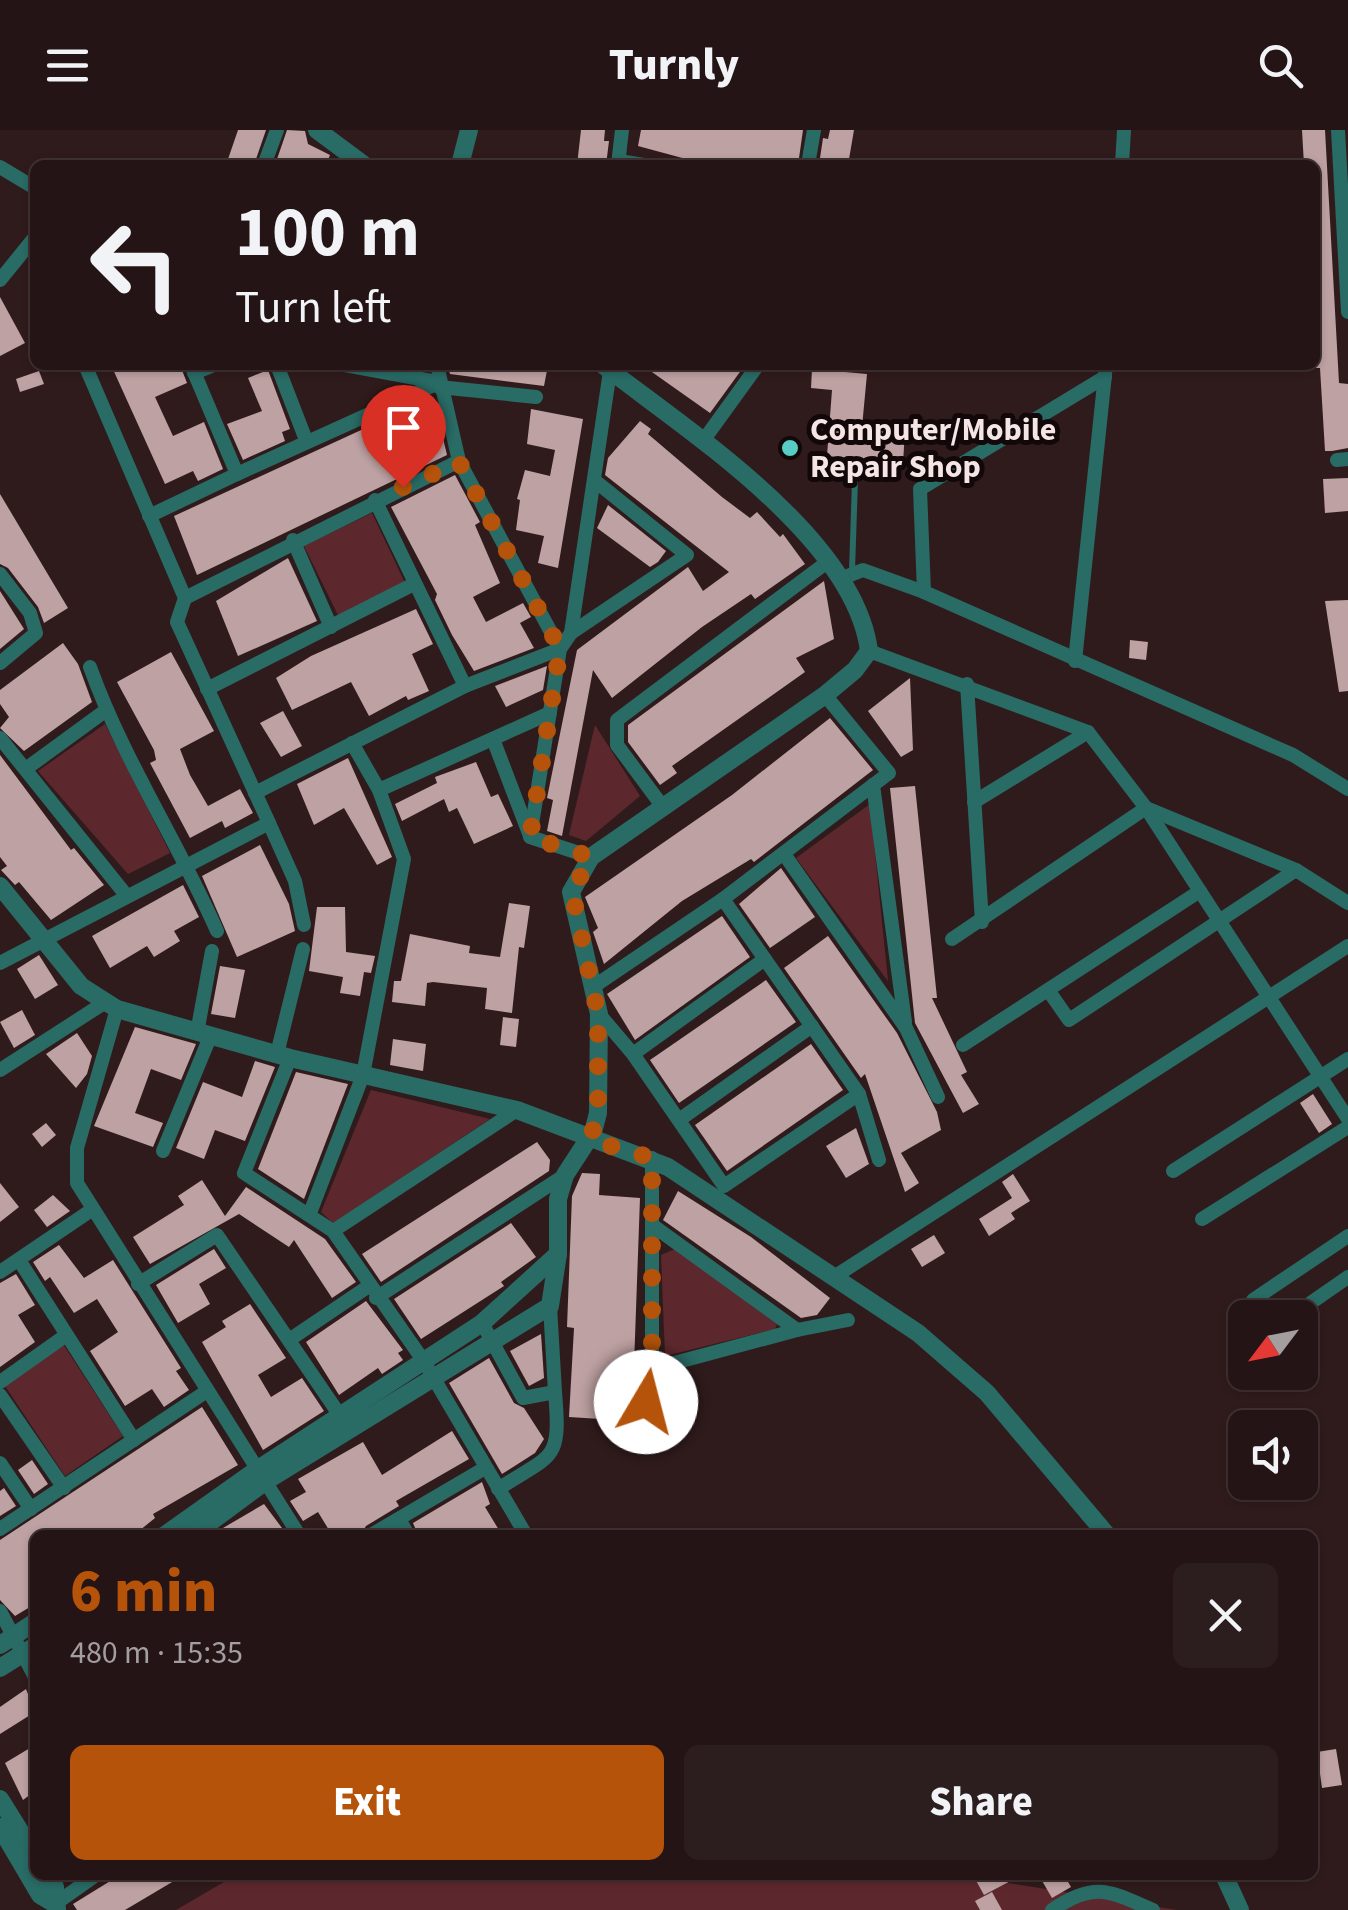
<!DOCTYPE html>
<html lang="en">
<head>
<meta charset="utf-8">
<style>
  :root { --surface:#241415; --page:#2c1d1e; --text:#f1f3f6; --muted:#a39ea0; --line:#413334; --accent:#b45309 }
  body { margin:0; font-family:"Source Sans 3",sans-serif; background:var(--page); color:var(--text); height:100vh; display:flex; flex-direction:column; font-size:38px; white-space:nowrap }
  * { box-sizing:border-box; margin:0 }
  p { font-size:32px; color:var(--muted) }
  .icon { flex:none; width:55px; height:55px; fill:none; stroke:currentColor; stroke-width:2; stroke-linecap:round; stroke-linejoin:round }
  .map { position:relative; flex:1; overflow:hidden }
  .side { position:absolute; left:30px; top:1400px; width:1288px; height:350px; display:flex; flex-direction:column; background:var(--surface); border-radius:15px; box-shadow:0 2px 8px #0004,0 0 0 2px var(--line) }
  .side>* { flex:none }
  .top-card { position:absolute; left:30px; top:30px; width:1290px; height:210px; border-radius:15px; box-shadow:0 2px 8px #0004,0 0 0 2px var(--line); background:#241415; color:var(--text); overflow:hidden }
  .needle { width:65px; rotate:238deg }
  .fabs { position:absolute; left:1228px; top:1170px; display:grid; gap:20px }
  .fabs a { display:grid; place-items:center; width:90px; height:90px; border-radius:15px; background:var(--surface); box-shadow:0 2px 8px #0004,0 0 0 2px var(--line); font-size:50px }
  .pin { position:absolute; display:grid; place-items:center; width:85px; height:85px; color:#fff; margin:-102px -42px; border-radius:50% 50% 50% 0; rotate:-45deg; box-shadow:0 0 10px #0007 }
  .pin .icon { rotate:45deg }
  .me { position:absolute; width:110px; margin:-55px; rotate:8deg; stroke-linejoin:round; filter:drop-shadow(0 0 8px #0008) }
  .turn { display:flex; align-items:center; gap:35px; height:210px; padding:0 40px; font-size:45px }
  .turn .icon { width:130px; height:130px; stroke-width:2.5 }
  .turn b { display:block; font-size:70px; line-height:85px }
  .round { display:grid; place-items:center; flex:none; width:105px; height:105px; border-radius:15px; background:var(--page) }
  .overview { display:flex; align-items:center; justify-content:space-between; height:170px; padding:0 40px }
  h1 { font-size:60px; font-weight:800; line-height:75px; color:var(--accent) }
  .primary-button { display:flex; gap:20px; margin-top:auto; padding:20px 40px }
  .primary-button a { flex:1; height:115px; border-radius:15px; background:var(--accent); color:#fff; font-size:40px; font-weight:800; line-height:115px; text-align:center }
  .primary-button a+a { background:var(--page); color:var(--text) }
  header { display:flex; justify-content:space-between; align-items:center; height:130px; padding:0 40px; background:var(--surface); font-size:45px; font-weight:800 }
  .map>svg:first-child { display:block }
  .green { fill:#5d282d }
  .building { fill:#bea1a2 }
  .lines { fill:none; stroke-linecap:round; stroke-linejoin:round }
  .service { stroke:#296b65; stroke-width:6 }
  .minor { stroke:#296b65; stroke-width:14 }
  .tertiary { stroke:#296b65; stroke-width:18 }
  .route { stroke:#b45309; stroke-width:18; stroke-dasharray:0 32.4 }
  .poi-dot { fill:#56cec4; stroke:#120809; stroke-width:4 }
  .labels { text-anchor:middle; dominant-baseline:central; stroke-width:10; stroke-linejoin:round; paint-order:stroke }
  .poi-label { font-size:32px; font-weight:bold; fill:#f5e5e5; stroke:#120809; text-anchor:start }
</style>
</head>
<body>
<header><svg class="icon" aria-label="menu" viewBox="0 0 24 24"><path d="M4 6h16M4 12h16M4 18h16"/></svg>Turnly<svg class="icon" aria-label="search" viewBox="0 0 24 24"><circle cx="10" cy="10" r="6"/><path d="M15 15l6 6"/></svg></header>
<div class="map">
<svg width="1348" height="1780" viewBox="0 0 1348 1780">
  <rect width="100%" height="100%" fill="#301b1c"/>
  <!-- green -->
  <g class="green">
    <path d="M372,383L405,453L338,485L304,416Z"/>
    <path d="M105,594L170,723L128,744L38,641Z"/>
    <path d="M595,595L640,666L586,711L569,705Z"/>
    <path d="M870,674L888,851L796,728Z"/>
    <path d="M371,960L490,989L333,1093L321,1082Z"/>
    <path d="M675,1119L777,1194L775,1199L665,1226L661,1125Z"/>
    <path d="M63,1214L123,1306L65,1346L5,1256Z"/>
    <path d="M236,1745H958L1177,1780H176Z"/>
  </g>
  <!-- building -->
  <g class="building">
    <path d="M238,0H266L254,35H226Z"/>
    <path d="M287,0L305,1L308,14L330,25L326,35H275Z"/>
    <path d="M581,0H605L604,11H609L606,35H577Z"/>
    <path d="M641,0H803L798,35H719L686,29L638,16Z"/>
    <path d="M830,0H854L848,35H819L823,8L828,9Z"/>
    <path d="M1302,0H1325L1339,253L1348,254V318L1332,321H1325L1320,238H1315V35H1304Z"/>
    <path d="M0,167L25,213L0,226Z"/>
    <path d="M111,235H180L187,253L155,267L173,306L204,292L223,339L198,351L193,341L165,354Z"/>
    <path d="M448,235H548L544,256L450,244Z"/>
    <path d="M642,235H745L710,283Z"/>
    <path d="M812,239L867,244L862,297L905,301L903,333L827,326L832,260L811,258Z"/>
    <path d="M268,240L290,299L282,302L285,311L243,330L227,294L262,281L248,248Z"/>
    <path d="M39,241L44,254L20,262L16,249Z"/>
    <path d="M433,267L447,325L197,445L174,386Z"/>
    <path d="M531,279L583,289L558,438L538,433L544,406L516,400L520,370L517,369L525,340L550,346L555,320L527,314Z"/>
    <path d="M640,291L651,299L648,304L722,367L750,388L757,382L780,407L783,404L805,434L755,469L751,464L702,497L612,568L593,540L562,706L547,701L553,670L547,668L577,520L688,437L703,461L729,442L605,345L608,328Z"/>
    <path d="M455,345L480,392L475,395L500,453L473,467L486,492L523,473L531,487L520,493L534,518L474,541L452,505L435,470L437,464L391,377Z"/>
    <path d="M1348,348V381L1325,383L1323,349Z"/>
    <path d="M0,364L68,478L44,493L38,477L8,438L0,434Z"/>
    <path d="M608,375L666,421L658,432L650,437L597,398Z"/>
    <path d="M288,428L317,491L238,526L216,471Z"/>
    <path d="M824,451L834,509L796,528L805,542L672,636L677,643L660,655L628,612V595Z"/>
    <path d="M0,461L24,499L0,519Z"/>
    <path d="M1348,470V561L1339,562L1325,471Z"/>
    <path d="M416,479L433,514L412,524L429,561L408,570L406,566L369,586L351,552L292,580L276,548L311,526Z"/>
    <path d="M1130,510L1148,512L1146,530L1129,528Z"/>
    <path d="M63,513L78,534L92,572L24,621L0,598L9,587L0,574V560Z"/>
    <path d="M171,522L214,601L180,619L190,645L208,676L240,659L253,683L225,698L222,691L190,708L150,633L156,630L154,620L117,552Z"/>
    <path d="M547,536L543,560L506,577L495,556Z"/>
    <path d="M910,548L913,620L901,627L868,581Z"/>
    <path d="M283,581L302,616L281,627L260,593Z"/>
    <path d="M830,588L873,640L754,732L751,729L682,771L604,834L593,802L598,798L585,767L732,665Z"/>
    <path d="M0,625L71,720L74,718L104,755L51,790L19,752L15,755L1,740L7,736L0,727Z"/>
    <path d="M348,628L392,727L377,735L344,678L314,695L297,654Z"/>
    <path d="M476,632L491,667L498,664L513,696L474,714L457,678L449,682L444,669L402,691L395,674L437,653L435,647Z"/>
    <path d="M915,656L937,868H932L967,942L961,945L979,974L963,983L915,893L890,658Z"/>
    <path d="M260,715L289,774L295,801L237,827L202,746Z"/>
    <path d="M781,738L815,787L770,818L739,774Z"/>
    <path d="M183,755L199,787L174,801L180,811L154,827L147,816L110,838L92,806Z"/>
    <path d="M509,773L530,776L524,818L519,817L512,883L485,879L487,858L433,852L427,853L425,876L392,872L394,851H401L410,804L470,816L469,823L500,827Z"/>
    <path d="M317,777H345L346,822L375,826L371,843L364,842L360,866L340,863L343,847L309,841Z"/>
    <path d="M722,786L750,827L635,910L607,864Z"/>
    <path d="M828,806L897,903L937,982L941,1000L901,1023L919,1053L905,1062L865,944L861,948L784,838Z"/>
    <path d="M39,825L58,855L35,869L17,839Z"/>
    <path d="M220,836L245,840L235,888L211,884Z"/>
    <path d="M766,850L796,892L679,973L650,930Z"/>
    <path d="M22,880L35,905L14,918L0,892Z"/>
    <path d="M503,887L519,889L516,917L500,915Z"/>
    <path d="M135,897L196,914L181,950L151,939L135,983L163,993L153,1017L94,996Z"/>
    <path d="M77,903L92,926L87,944L76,958L46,924Z"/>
    <path d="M393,909L426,914L423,941L390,935Z"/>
    <path d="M811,914L843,960L727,1041L695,995Z"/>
    <path d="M255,931L275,937L245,1011L215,1000L204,1029L176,1018L203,952L242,967Z"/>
    <path d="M296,942L348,954L304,1069L258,1039Z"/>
    <path d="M1313,964L1332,994L1319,1003L1300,973Z"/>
    <path d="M46,993L56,1005L42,1017L32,1004Z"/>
    <path d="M856,998L869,1034L846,1048L826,1016Z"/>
    <path d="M537,1012L550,1030L549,1041L381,1152L362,1124Z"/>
    <path d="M582,1043L600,1044L599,1065L640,1068L632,1291L569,1287L574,1198L567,1197L572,1066Z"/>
    <path d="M1013,1044L1030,1071L1011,1083L1015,1089L989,1106L979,1089L1012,1068L1002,1052Z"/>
    <path d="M202,1050L225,1086L246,1057L325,1109L356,1152L332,1168L294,1110L289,1117L239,1084L150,1134L133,1107L184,1075L178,1066Z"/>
    <path d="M0,1053L19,1077L0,1092Z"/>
    <path d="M678,1061L751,1107L830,1168L817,1185L801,1188L663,1090Z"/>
    <path d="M53,1065L70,1081L47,1097L34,1080Z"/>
    <path d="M511,1093L536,1127L501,1152L504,1156L421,1209L394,1169Z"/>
    <path d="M934,1105L945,1123L922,1137L911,1119Z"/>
    <path d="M59,1115L84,1148L113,1130L181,1238L176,1241L189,1260L164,1277L152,1259L125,1276L90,1221L118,1202L97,1169L74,1183L50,1147L45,1151L33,1132Z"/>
    <path d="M214,1119L226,1138L199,1154L210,1174L178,1193L156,1155Z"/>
    <path d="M16,1144L35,1175L18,1185L35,1212L0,1237V1153Z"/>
    <path d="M366,1171L403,1220L398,1223L403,1230L382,1244L378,1238L339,1265L306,1212Z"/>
    <path d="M250,1174L286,1228L258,1245L271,1267L302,1248L324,1281L263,1320L202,1212L226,1197L222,1191Z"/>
    <path d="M541,1204L544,1248L529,1256L510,1221Z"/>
    <path d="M489,1228L514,1273L524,1278L544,1309L535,1323L502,1344L449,1253Z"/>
    <path d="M202,1277L238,1335L153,1384L155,1388L134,1405H35V1474L15,1486L0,1470V1410Z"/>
    <path d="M452,1301L469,1329L396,1371L399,1376L366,1396L360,1405H332L318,1382L303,1391L290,1371L306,1362L298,1349L363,1312L382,1345Z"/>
    <path d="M32,1330L48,1354L34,1364L18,1340Z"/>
    <path d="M482,1352L490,1374L485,1377L502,1405H418L413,1393Z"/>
    <path d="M4,1358L16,1376L0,1386V1361Z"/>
    <path d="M264,1374L285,1402L214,1405L223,1398Z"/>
    <path d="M26,1559L35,1582L0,1604V1577Z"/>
    <path d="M35,1615V1661L23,1670L5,1633Z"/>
    <path d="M1336,1619L1342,1655L1322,1658L1317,1622Z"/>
    <path d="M120,1745H184L125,1780H77L73,1774Z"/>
    <path d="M973,1745H1022L984,1765Z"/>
    <path d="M1048,1745H1064L1071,1757L1052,1768L1041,1749Z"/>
    <path d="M992,1762L1002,1780H980L975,1771Z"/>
  </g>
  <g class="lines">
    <!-- service -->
    <path class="service" d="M852,441L855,350"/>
    <!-- minor -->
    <g class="minor">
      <path d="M1338,0L1348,182"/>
      <path d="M619,31L644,35"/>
      <path d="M264,35L277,0"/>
      <path d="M618,35L622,0"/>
      <path d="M808,35L814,0"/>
      <path d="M1122,35L1124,0"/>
      <path d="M0,37L35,58"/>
      <path d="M0,150L35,107"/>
      <path d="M191,235L237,344L438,253"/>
      <path d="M277,235L306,310"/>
      <path d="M345,235L437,252"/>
      <path d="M437,235L459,331L560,519L530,707L591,727"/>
      <path d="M194,243L214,235"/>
      <path d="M439,257L536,267"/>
      <path d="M703,311L758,235"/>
      <path d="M1337,330L1348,329"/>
      <path d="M375,370L465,556"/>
      <path d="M149,386L237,344"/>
      <path d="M293,410L331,497"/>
      <path d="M0,444L30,483L36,503L0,533"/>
      <path d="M840,449L863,440L924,462L1293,625L1348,659"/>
      <path d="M924,462L920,359L1105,247"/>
      <path d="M185,468L459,331"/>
      <path d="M571,503L610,241"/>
      <path d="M869,521L1088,602L1146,678L1296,740L1348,773"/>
      <path d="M1075,531L1106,235"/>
      <path d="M90,537C123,629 178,712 217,801"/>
      <path d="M967,554L982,792"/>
      <path d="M207,559L414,454"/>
      <path d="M0,608L126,765"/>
      <path d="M493,609L530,706"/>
      <path d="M27,638L105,581"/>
      <path d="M873,655L905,892"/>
      <path d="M379,660L550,583"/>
      <path d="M255,663L465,556L560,519L571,503L687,425L594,350"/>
      <path d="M974,672L1088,602"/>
      <path d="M663,677L617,615V590L826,433"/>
      <path d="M269,693L295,751L304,795"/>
      <path d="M784,724L906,898L938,967"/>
      <path d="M723,769L859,964L879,1030"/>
      <path d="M952,809L1146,678L1348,989"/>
      <path d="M0,833L269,693L177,492L185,468L85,235"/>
      <path d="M593,857L723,769L889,643L825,565"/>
      <path d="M1048,860L1069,890L1296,740"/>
      <path d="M117,879L77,1018V1053L299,1405"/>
      <path d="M599,884L633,924L724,1056L859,964"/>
      <path d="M197,903L212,821"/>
      <path d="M963,915L1200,761"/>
      <path d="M277,924L303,819"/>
      <path d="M633,924L765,829"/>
      <path d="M290,928L244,1043L333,1101L423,1230L526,1405"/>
      <path d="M0,940L104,873"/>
      <path d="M679,990L812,896"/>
      <path d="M163,1021L210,907"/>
      <path d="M1173,1041L1348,929"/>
      <path d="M310,1083L363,945L404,729L379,660L352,613"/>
      <path d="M1202,1089L1348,997"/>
      <path d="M333,1101L517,980"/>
      <path d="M19,1130L134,1310"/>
      <path d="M0,1142L93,1079"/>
      <path d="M834,1147L1348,816"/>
      <path d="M138,1154L217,1105L341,1287"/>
      <path d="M376,1168L565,1045"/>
      <path d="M1253,1170L1348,1106"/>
      <path d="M1289,1188L1348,1147"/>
      <path d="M482,1193L523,1268L555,1262L550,1176"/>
      <path d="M797,1200L848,1190"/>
      <path d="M289,1210L369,1156"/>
      <path d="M652,1239L797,1200L652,1095"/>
      <path d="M0,1252L65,1206"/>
      <path d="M0,1265L64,1358"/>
      <path d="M646,1272L652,1239V1028"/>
      <path d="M0,1333L31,1379"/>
      <path d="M498,1359C554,1323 561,1332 555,1262"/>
      <path d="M399,1389L408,1405"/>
      <path d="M0,1399L207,1261"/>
      <path d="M371,1405L485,1338"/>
      <path d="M0,1481L35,1547"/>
      <path d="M55,1774L96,1745"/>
      <path d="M1052,1780C1095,1751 1109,1761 1153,1780"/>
    </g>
    <!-- tertiary -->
    <g class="tertiary">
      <path d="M317,0L364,35"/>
      <path d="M460,35L469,0"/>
      <path d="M0,756L81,856L117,879L290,928L517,980L668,1037L918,1203L987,1263L1107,1405"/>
      <path d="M165,1405L255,1341L482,1193L558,1124"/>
      <path d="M193,1405L266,1351L550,1176L558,1124V1069L565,1045L593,1002L598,983L599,884L571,762L591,727L825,565L855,540L869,521C855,408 688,301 603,235"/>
      <path d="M0,1515L35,1492"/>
      <path d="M0,1538L35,1516"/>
      <path d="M0,1669L35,1725"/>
      <path d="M0,1697L40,1765L55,1774"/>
      <path d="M48,1745L55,1757L57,1780"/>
      <path d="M1224,1745L1240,1780"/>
    </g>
  </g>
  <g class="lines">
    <!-- route -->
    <path class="route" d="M403,357L459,332L560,519L530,707L591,727L572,762L598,884V983L590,1010L652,1028V1238L646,1272"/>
  </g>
  <!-- markers -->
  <circle class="poi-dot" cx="790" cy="318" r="10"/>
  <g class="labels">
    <!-- poi labels -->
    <g class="poi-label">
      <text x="810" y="300">Computer/Mobile<tspan x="810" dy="37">Repair Shop</tspan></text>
    </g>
  </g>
</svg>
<div class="fabs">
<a><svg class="needle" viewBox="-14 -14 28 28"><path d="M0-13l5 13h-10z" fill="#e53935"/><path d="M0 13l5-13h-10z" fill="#a39ea0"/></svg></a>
<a><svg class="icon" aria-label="sound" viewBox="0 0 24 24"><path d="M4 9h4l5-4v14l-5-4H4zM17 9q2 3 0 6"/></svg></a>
</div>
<div class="pin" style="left:403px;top:357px;background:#d93025"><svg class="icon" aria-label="arrive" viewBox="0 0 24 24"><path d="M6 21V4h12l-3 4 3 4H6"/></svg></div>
<svg class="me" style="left:646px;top:1272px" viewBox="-20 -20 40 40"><circle r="19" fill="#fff"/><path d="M0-13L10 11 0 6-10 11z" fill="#b45309"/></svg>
<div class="top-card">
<div class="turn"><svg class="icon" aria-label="left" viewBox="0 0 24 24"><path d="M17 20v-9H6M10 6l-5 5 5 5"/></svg><div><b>100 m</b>Turn left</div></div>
</div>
<section class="side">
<div class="overview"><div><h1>6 min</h1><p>480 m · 15:35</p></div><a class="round"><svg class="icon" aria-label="close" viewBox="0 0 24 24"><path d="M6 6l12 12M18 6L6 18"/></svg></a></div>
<div class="primary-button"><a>Exit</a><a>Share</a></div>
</section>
</div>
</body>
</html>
